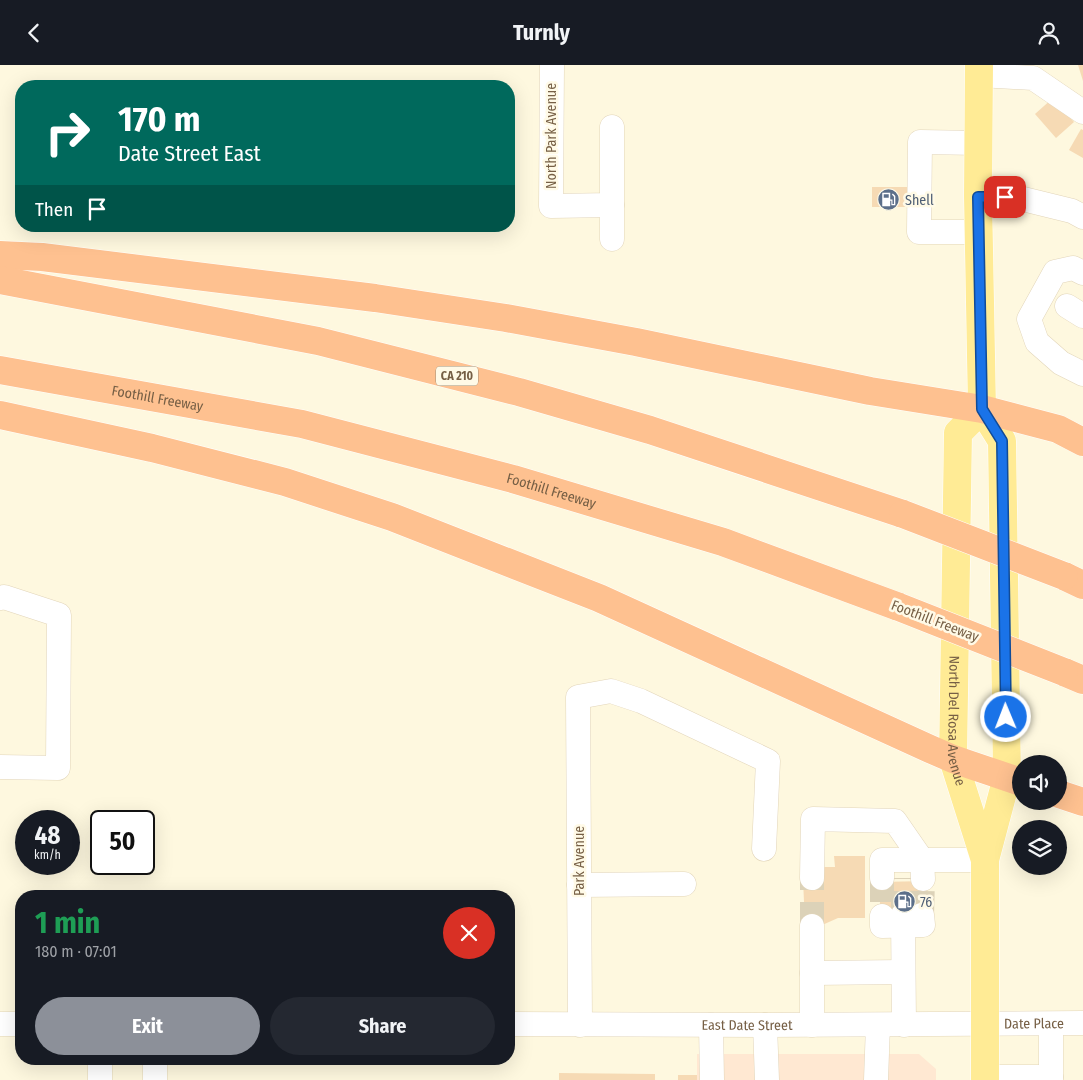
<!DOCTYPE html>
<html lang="en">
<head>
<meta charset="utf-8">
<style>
  :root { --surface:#171b24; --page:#242831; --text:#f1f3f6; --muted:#9ea1a6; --accent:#8c9099 }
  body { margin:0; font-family:"Fira Sans Condensed",sans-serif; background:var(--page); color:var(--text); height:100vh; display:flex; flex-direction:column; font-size:19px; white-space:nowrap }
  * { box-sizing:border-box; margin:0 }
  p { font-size:16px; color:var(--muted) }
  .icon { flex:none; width:28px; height:28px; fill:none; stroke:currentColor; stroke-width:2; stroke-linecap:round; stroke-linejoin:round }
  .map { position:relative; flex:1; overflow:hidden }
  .drawer { position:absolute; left:15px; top:825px; width:500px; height:175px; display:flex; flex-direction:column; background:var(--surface); border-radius:20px; box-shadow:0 5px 20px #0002 }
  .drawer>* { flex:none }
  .top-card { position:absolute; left:15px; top:15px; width:500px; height:152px; border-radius:20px; box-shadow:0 5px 20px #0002; background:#00695c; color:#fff; overflow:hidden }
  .fabs { position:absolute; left:1012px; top:690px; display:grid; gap:10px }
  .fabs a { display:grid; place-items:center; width:55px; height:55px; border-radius:50%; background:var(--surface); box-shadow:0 5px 20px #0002; font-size:25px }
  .speed { position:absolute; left:15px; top:745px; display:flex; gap:10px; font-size:25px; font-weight:700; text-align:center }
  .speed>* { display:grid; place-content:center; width:65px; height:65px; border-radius:50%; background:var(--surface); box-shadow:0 5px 20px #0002; line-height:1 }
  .speed small { font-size:12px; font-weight:400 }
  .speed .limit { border:2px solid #111; border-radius:8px; background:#fff; color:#111 }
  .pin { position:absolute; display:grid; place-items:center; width:42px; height:42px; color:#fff; margin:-21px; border-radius:10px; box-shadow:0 2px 8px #0006 }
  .me { position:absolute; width:55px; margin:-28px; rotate:359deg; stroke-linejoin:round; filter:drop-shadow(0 0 4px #0008) }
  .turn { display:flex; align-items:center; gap:18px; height:105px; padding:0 20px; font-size:22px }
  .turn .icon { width:65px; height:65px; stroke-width:2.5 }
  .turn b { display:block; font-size:35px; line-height:42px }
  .then { display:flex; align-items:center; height:48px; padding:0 20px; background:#0003; gap:10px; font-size:19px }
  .round { display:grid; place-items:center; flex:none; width:52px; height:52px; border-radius:26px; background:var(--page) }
  .overview { display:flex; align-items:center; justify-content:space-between; height:85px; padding:0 20px }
  h1 { font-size:30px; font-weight:700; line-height:38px; color:#1e9e55 }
  .primary-button { display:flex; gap:10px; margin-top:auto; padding:10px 20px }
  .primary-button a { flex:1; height:58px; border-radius:30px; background:var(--accent); color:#fff; font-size:20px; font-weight:700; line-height:58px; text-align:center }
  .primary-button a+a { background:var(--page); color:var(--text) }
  header { display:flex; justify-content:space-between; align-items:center; height:65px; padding:0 20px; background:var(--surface); font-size:22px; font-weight:700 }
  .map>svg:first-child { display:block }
  .commercial { fill:#ffe8d2 }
  .building { fill:#f6dab4 }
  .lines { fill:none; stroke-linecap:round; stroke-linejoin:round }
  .minor-tunnel { stroke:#dcd2b8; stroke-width:24; stroke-dasharray:24 12; stroke-linecap:butt }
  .minor-casing { stroke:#e2d5ba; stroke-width:25 }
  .major-casing { stroke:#fff; stroke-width:29 }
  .highway-casing { stroke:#fff; stroke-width:29 }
  .minor { stroke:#fff; stroke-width:24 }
  .major { stroke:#ffeb95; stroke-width:28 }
  .highway { stroke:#fec190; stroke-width:28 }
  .highway-bridge-casing { stroke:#fff; stroke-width:29; stroke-linecap:butt }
  .highway-bridge { stroke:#fec190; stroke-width:28 }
  .route-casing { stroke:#114b97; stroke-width:12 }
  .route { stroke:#1a73e8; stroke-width:9 }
  .labels { text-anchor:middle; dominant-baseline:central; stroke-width:5; stroke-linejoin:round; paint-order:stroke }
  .shield { fill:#fffae7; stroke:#9f8e76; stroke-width:1 }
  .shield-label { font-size:12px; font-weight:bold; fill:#765f45 }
  .street-label { font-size:14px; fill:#765f45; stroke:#fffae7 }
  .service-label { font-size:14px; fill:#4e5e75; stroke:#fffae7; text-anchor:start }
</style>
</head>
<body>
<header><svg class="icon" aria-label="back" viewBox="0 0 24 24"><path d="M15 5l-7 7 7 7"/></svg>Turnly<svg class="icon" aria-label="person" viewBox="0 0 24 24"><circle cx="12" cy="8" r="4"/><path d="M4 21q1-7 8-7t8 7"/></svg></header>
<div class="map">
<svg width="1083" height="1015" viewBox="0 0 1083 1015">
  <rect width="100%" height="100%" fill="#fef8df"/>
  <!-- commercial -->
  <path class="commercial" d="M697,989H919L936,1004V1015H697Z"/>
  <!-- building -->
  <g class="building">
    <path d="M1078,0H1083V16Z"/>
    <path d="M1053,33L1074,57L1056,73L1035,49Z"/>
    <path d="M1081,64L1083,65V93L1069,85Z"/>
    <rect x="872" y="122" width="40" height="20"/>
    <path d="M834,791H865V853H838L820,861L805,860L803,814L819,802H835Z"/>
    <path d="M927,816L928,852L880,853V817Z"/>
    <path d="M559,1008L655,1009V1015H559Z"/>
    <rect x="678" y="1010" width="19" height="5"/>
  </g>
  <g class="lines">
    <!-- minor-tunnel -->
    <g class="minor-tunnel">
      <path d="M882,813V851"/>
      <path d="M903,850V813"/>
      <path d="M922,850L923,814"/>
      <path d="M812,861V813"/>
    </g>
    <defs>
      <g id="minor">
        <path d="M552,0L551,141L612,140V62"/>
        <path d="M979,10L1033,13L1083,47"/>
        <path d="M979,78L920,77L919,167H979"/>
        <path d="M978,131L1019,133L1072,146L1083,152"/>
        <path d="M612,140V174"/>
        <path d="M1083,208L1073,203L1055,207L1029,254L1037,277L1061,298L1083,309"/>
        <path d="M1067,241L1083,251"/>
        <path d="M0,533L4,532L59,550L58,703L0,702"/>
        <path d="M812,813L813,754L895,756L922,795L923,814"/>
        <path d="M882,813V795H985"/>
        <path d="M579,820L684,819"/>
        <path d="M903,850L904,960"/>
        <path d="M882,851V861L923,860L922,850"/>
        <path d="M812,861V960"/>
        <path d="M812,908L903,907"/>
        <path d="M0,959H21"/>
        <path id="s1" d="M509,959L765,960L1083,958"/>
        <path d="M1051,959V1015"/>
        <path d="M580,960L578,632L611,626L641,636L768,696L764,784"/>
        <path d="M711,960L712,1015"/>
        <path d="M765,960L767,1015"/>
        <path d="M985,1012H1051"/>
        <path d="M100,1015V994"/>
        <path d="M155,1015V994"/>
        <path d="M876,1015L878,960"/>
      </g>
      <g id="major">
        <path d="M979,0L978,131L982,344L1002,376L1007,712L985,795V1015"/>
        <path id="s2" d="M982,344L958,368L953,694L985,795"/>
      </g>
      <g id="highway">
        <path d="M0,190L42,192L375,233L506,253L636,277L870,326L982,344L1058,364L1083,377"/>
        <path d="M0,215L318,276L519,327L650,365L903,449"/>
        <path id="s3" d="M0,305L302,359L513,414L723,477L899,542"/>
        <path d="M0,350L152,383L285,417L392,452L599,533L930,684L953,694L1021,717"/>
        <path d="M1064,511L1083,520"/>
        <path d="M1064,607L1083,615"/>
        <path d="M1059,729L1083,737"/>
      </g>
    </defs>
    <!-- minor casing -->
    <use href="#minor" class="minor-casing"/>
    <!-- major casing -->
    <use href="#major" class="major-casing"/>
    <!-- highway casing -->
    <use href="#highway" class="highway-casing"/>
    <!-- minor -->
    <use href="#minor" class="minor"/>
    <!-- major -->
    <use href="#major" class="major"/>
    <!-- highway -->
    <use href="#highway" class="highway"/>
    <defs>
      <g id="highway-bridge">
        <path d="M903,449L1064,511"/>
        <path d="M899,542L1064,607"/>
      </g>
    </defs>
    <!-- highway-bridge casing -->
    <use href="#highway-bridge" class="highway-bridge-casing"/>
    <!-- highway-bridge -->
    <use href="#highway-bridge" class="highway-bridge"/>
  </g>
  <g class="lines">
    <defs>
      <path id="route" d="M1005,132H978L982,344L1002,376L1006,652"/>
    </defs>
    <!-- route casing -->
    <use href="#route" class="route-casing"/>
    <!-- route -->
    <use href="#route" class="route"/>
  </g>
  <!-- icons -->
  <defs>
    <symbol id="fuel-disc" viewBox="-11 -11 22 22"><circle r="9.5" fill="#5c6f8a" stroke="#fffae7"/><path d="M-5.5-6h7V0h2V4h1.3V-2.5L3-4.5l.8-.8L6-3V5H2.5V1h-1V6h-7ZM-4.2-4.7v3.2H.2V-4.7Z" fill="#fff"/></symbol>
  </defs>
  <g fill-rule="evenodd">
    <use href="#fuel-disc" x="876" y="122" width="25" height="25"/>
    <use href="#fuel-disc" x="892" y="824" width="25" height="25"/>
  </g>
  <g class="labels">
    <!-- shield labels -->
    <rect class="shield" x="436" y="301.5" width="42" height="19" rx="4"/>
    <g class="shield-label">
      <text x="457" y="311">CA 210</text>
    </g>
    <!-- street labels -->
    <g class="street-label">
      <text transform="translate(551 71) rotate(-90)">North Park Avenue</text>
      <text stroke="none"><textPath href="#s3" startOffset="160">Foothill Freeway</textPath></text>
      <text stroke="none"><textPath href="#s3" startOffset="565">Foothill Freeway</textPath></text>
      <text transform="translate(935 556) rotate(21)">Foothill Freeway</text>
      <text stroke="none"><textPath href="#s2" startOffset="322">North Del Rosa Avenue</textPath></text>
      <text transform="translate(579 796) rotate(-90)">Park Avenue</text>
      <text stroke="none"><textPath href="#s1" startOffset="525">Date Place</textPath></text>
      <text stroke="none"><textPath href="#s1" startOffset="238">East Date Street</textPath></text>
    </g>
    <!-- service labels -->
    <g class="service-label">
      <text x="905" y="135">Shell</text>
      <text x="920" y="837">76</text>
    </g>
  </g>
</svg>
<div class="fabs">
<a><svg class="icon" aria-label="sound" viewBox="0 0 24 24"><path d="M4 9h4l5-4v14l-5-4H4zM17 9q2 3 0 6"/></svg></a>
<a><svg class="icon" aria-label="layers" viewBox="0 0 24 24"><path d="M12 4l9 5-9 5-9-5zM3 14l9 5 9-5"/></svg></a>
</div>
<div class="speed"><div>48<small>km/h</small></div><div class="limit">50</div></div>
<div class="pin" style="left:1005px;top:132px;background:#d93025"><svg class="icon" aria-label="arrive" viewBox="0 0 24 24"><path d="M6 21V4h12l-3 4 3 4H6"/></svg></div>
<svg class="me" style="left:1006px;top:652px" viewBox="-20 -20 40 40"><circle r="17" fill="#1a73e8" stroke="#fff" stroke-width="3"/><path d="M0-11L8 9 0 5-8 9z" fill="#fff"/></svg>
<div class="top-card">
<div class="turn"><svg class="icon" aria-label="right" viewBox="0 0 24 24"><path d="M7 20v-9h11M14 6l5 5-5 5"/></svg><div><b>170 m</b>Date Street East</div></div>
<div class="then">Then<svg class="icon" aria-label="arrive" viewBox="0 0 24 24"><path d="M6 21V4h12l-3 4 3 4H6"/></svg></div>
</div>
<section class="drawer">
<div class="overview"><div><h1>1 min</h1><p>180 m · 07:01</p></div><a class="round" style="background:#d93025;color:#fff"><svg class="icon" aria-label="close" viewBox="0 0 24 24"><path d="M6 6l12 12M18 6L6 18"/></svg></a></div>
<div class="primary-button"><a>Exit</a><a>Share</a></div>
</section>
</div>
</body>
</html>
